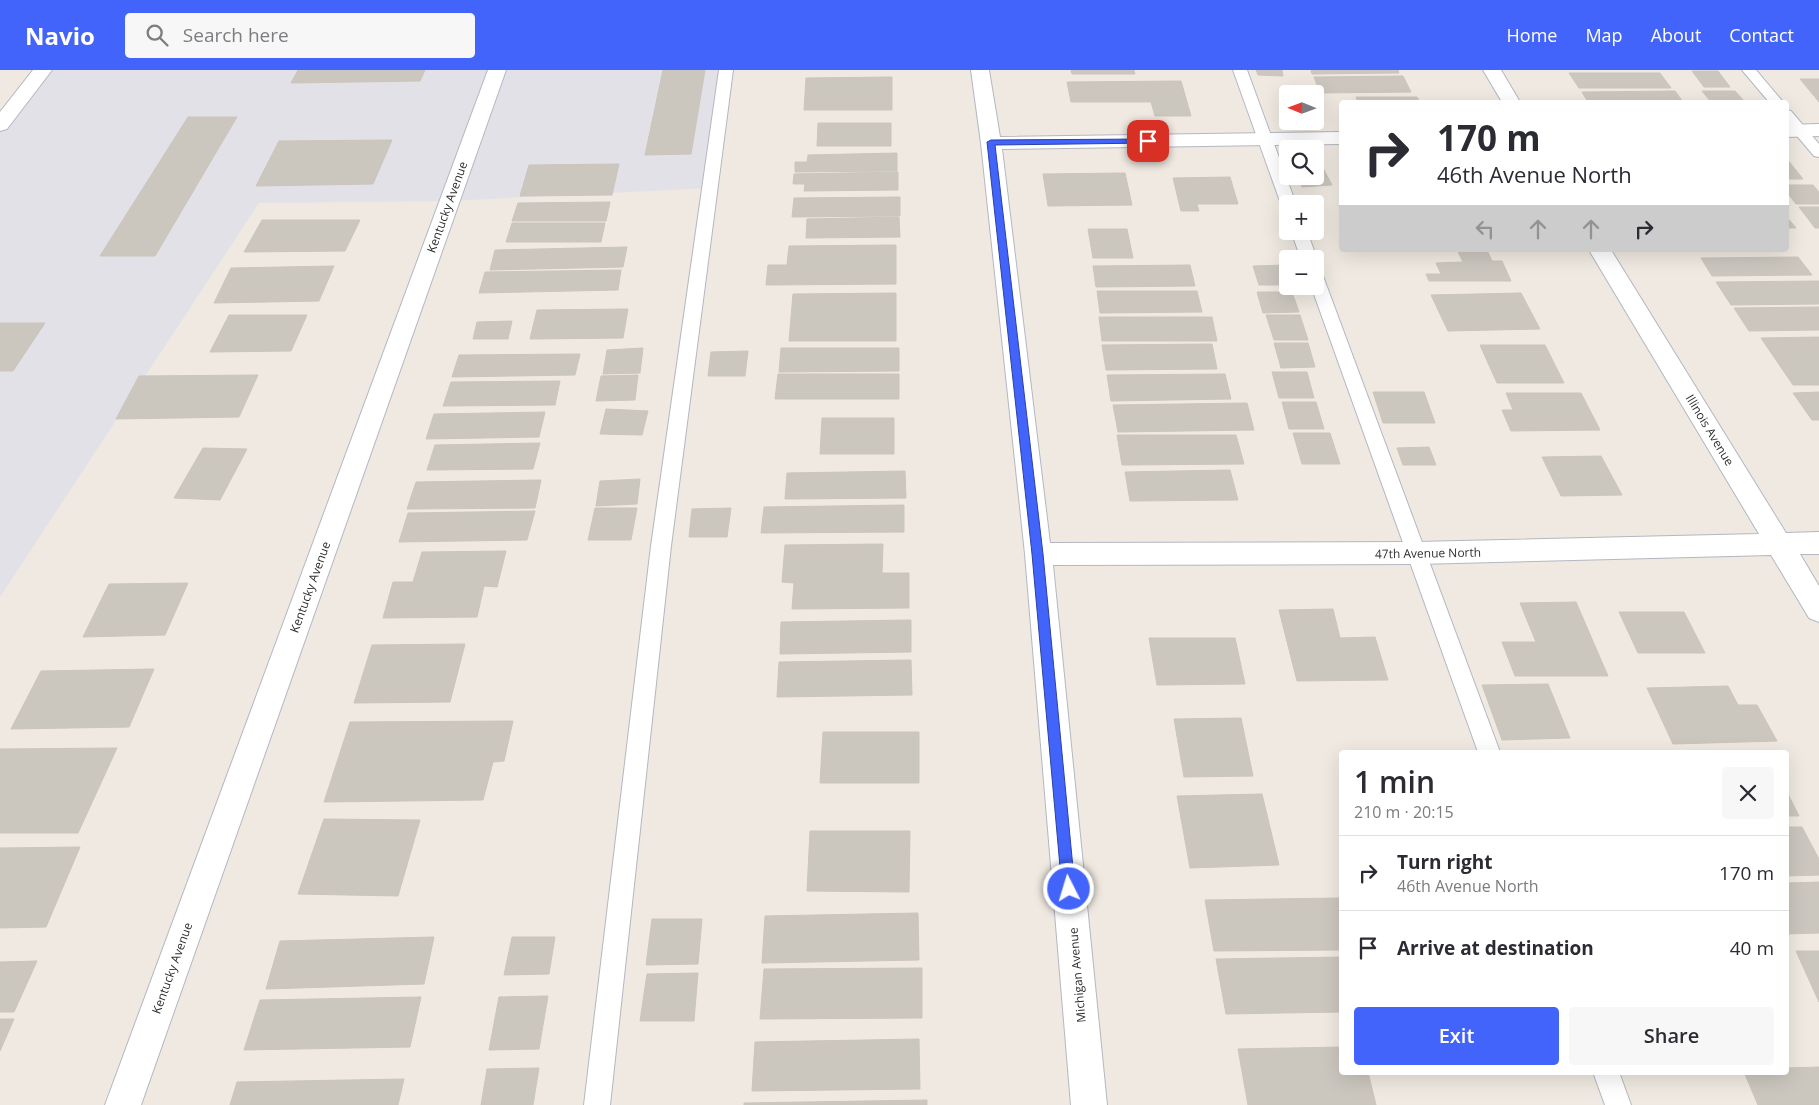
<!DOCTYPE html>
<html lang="en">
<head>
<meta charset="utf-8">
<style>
  :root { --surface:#fff; --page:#f7f7f7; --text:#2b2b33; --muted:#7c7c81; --line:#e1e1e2; --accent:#4264fb }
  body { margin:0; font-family:"Open Sans",sans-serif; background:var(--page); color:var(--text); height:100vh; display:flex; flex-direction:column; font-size:19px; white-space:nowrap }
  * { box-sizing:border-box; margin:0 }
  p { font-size:16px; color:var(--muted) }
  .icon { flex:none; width:28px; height:28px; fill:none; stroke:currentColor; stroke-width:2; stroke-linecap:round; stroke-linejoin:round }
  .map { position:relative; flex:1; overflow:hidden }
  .panel { position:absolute; left:1339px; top:680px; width:450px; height:325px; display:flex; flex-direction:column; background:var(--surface); border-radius:5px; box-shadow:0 5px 20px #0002 }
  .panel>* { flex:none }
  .top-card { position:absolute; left:1339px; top:30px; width:450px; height:152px; border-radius:5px; box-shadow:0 5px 20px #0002; background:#fff; color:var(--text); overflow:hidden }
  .needle { width:32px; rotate:271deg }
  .buttons { position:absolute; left:1279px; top:15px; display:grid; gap:10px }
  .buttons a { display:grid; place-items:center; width:45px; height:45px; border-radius:5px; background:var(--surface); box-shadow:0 5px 20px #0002; font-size:25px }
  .pin { position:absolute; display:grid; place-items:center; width:42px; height:42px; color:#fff; margin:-21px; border-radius:10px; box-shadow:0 2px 8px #0006 }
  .me { position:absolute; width:55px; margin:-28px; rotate:355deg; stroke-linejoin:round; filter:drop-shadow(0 0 4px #0008) }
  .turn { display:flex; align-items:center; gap:18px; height:105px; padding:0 15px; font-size:22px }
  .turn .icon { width:65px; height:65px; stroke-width:2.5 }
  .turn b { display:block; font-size:35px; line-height:42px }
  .lanes { display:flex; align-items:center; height:48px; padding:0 15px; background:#0003; justify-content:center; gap:25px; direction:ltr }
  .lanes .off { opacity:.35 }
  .round { display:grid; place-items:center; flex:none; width:52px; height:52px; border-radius:5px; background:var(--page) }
  .summary { display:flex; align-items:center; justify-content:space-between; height:85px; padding:0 15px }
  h1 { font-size:30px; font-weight:600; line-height:38px }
  .button { display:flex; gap:10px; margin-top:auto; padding:10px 15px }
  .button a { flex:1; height:58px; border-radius:5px; background:var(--accent); color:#fff; font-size:20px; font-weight:600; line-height:58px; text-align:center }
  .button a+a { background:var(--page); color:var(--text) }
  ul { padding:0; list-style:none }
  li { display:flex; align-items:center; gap:15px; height:75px; padding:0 15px; border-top:1px solid var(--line) }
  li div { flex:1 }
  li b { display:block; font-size:19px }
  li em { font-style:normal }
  header { display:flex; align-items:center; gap:30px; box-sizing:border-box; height:70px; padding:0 25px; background:var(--accent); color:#fff }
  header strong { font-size:24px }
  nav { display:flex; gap:28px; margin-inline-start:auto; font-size:18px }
  .search { width:350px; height:45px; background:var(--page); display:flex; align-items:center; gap:12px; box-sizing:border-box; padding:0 18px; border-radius:5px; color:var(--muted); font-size:19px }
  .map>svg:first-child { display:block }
  .industrial { fill:#e3e1e8 }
  .building { fill:#cbc7bf; stroke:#cbc5ba }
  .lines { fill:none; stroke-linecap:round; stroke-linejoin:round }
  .lane-casing { stroke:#b4b7c1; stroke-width:2 }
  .street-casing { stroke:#b4b7c1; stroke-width:2 }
  .secondary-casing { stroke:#b4b7c1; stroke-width:2 }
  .lane { fill:#fff; fill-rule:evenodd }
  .street { fill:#fff; fill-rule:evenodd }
  .secondary { fill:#fff; fill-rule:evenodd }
  .route { fill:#4264fb; stroke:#2b41a3 }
  .labels { text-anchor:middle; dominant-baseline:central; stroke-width:4; stroke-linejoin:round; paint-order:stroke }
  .street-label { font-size:12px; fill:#2e2e2e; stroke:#fff }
</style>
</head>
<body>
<header>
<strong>Navio</strong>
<div class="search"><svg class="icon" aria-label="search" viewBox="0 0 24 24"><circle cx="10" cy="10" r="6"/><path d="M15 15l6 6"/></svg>Search here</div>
<nav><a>Home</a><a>Map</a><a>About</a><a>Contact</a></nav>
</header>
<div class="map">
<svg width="1819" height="1035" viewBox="0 0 1819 1035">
  <rect width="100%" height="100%" fill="#efe9e1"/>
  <!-- industrial -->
  <path class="industrial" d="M36,0H726L710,118L449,131L259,133L0,527V42Z"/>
  <!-- building -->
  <g class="building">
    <path d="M298,0H425L420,11L291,13Z"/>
    <path d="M663,0H705L691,84L645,85Z"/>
    <path d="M1071,0H1134L1135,4H1072Z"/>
    <path d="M1256,0H1282L1283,6L1258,5Z"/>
    <path d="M1311,0H1398L1399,3L1312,4Z"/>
    <path d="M1692,1H1718L1730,17H1704Z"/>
    <path d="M1569,3H1660L1671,18H1579Z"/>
    <path d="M1403,6L1411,22L1320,23L1314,7Z"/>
    <path d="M892,7V40H804L806,8Z"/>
    <path d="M1800,9H1819V32Z"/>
    <path d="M1181,11L1191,46H1155L1151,32H1071L1067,12Z"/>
    <path d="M1675,21L1683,32H1588L1582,22Z"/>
    <path d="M1702,21H1735L1745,32H1711Z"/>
    <path d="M1356,27H1417L1420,32H1358Z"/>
    <path d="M188,47H237L155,186H100Z"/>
    <path d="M818,53H891V76H817Z"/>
    <path d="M392,70L373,114L256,116L279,71Z"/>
    <path d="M897,83V101L795,102V92H807L808,85Z"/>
    <path d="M1786,89H1787L1803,109H1786Z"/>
    <path d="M619,94L612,125L520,126L529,95Z"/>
    <path d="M1323,98L1332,115L1302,117L1297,106H1315V99Z"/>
    <path d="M898,102V120L804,121L805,114H793L794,104Z"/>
    <path d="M1125,103L1132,135L1048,136L1043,104Z"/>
    <path d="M1230,107L1238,134H1197L1199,141H1181L1173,108Z"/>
    <path d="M1786,115H1813L1819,122V134H1796L1786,121Z"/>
    <path d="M900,127V146L792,147L794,128Z"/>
    <path d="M610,132L606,151H512L518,133Z"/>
    <path d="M1799,137H1819V158H1815Z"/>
    <path d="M1786,146L1796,158H1786Z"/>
    <path d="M899,147L900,167L806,168L807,149Z"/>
    <path d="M262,150H360L345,181L244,182Z"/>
    <path d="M512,153H605L601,172H506Z"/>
    <path d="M1088,159H1127L1133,188H1093Z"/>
    <path d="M896,175V214L766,215L768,195H787L789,176Z"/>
    <path d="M627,177L623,197L490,200L495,180Z"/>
    <path d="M1457,180H1487L1492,191H1502L1511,211H1429L1426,204H1441L1436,193L1463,192Z"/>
    <path d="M1798,187L1812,205L1712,206L1701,188Z"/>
    <path d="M1190,195L1195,216L1096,217L1093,196Z"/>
    <path d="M1286,195L1288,215H1259L1253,196Z"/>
    <path d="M334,196L319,231L214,233L231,198Z"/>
    <path d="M621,200L618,220L479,223L485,202Z"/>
    <path d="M1819,211V234L1731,235L1716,212Z"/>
    <path d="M1097,221H1197L1202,242L1100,243Z"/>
    <path d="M1257,222H1292L1299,242L1263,243Z"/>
    <path d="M896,223V271H789L793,224Z"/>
    <path d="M1521,223L1540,259L1448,261L1431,225Z"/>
    <path d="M1819,237V260L1749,261L1734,238Z"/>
    <path d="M628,239L623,268L530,269L537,240Z"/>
    <path d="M229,245H307L291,281L210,282Z"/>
    <path d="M1266,245H1300L1308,270H1274Z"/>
    <path d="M1099,247H1212L1217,271H1102Z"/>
    <path d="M512,251L508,269H473L477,252Z"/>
    <path d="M0,253H45L13,301H0Z"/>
    <path d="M1819,267V315H1793L1761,268Z"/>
    <path d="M1274,273H1308L1315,297L1281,298Z"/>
    <path d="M1212,274L1217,299L1106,300L1102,275Z"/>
    <path d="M1480,275H1545L1564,313H1497Z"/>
    <path d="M643,278L640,303L603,304L607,280Z"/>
    <path d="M781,278H899V301L779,302Z"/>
    <path d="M748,281L745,306H708L711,282Z"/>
    <path d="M580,284L575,305L452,307L459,285Z"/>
    <path d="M1272,302H1307L1314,328H1279Z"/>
    <path d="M778,304H899V329H775Z"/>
    <path d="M1225,304L1231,329L1111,331L1107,305Z"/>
    <path d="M258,305L239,347L116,349L139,306Z"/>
    <path d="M638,305L635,330L596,331L601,306Z"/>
    <path d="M560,311L555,335L443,336L451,312Z"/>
    <path d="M1373,322H1424L1435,353H1383Z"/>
    <path d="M1819,322V350H1812L1793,323Z"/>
    <path d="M1506,323H1581L1600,360L1511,361L1502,340H1513Z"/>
    <path d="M1282,332H1316L1324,359H1289Z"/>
    <path d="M1247,333L1254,360L1118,362L1113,335Z"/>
    <path d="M606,339L648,341L642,365L600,364Z"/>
    <path d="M545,342L539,367L426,369L434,344Z"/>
    <path d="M822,348H894V384H820Z"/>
    <path d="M1293,363H1330L1340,394H1302Z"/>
    <path d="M1117,365H1236L1244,394L1122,395Z"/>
    <path d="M540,373L533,399L427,400L435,375Z"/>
    <path d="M1429,377L1436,395H1403L1397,378Z"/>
    <path d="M203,378L247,379L220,430L174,428Z"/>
    <path d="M1601,386L1622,425L1561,426L1542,387Z"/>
    <path d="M1230,400L1238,430L1130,431L1125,402Z"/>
    <path d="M905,401L906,428L785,429L787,403Z"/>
    <path d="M640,409L637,434L596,436L600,411Z"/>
    <path d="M541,410L535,438L407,439L416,412Z"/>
    <path d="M904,435V462L761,463L764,437Z"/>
    <path d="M595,438H637L631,470H588Z"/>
    <path d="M731,438L727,467H689L692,439Z"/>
    <path d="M535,441L527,470L399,472L408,443Z"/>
    <path d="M883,474L882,503H909V538L792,539L794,513L782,512L785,475Z"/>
    <path d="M506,481L497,517L484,516L477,547L383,548L393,512H413L422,482Z"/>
    <path d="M188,513L165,565L83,567L109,514Z"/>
    <path d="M1576,532L1608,606H1515L1502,572H1536L1520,533Z"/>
    <path d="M1333,539L1340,568L1375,567L1388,610L1297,611L1279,540Z"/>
    <path d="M1619,542H1684L1705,583H1638Z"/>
    <path d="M911,550V582L780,584L781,552Z"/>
    <path d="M1149,568H1235L1245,614L1157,615Z"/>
    <path d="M465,574L450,632L354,633L372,575Z"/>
    <path d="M911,590L912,625L777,627L779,592Z"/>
    <path d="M154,599L129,657L11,659L41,601Z"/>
    <path d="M1548,614L1570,668L1502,670L1482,615Z"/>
    <path d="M1728,616L1738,635H1757L1777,671L1673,674L1647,618Z"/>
    <path d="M1241,648L1253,706L1184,707L1174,649Z"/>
    <path d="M513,651L504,691L493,692L483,730L324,732L350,652Z"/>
    <path d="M823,662H919V713H820Z"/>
    <path d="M117,678L78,763H0V679Z"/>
    <path d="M1786,720L1799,746H1786Z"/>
    <path d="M1262,724L1279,795L1190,798L1177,726Z"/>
    <path d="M324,749L420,750L398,826L298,824Z"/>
    <path d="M1786,757H1802L1819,789V805L1786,806Z"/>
    <path d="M810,761H910L909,822L807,821Z"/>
    <path d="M80,777L46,857L0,858V778Z"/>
    <path d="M1819,812V863L1786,864V813Z"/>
    <path d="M1339,828L1341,837V880L1214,881L1205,830Z"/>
    <path d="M918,843L919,890L762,893L765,846Z"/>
    <path d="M652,849H702L698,894L646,895Z"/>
    <path d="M434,867L424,914L266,919L280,871Z"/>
    <path d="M512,867H555L549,904L504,905Z"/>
    <path d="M1796,881H1819V932Z"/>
    <path d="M1341,887V942L1226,944L1216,889Z"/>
    <path d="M37,891L14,942H0V892Z"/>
    <path d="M922,898V948L760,949L764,899Z"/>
    <path d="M698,903L694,951H640L647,904Z"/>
    <path d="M548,926L539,979L489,980L499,927Z"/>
    <path d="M421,927L410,977L244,980L260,930Z"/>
    <path d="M0,949H14L0,981Z"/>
    <path d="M919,969L920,1019L752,1021L755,972Z"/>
    <path d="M1341,977V1002H1368L1376,1035H1248L1238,979Z"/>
    <path d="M1819,997V1035H1758L1744,1002H1786V998Z"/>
    <path d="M539,998L533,1035H481L487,999Z"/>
    <path d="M404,1009L398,1035H230L237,1012Z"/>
    <path d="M927,1030V1035H744V1033Z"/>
  </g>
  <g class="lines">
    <defs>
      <g id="lane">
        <path d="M719,0H733L671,476L610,1035H584L651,476Z"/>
        <path d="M1233,0H1247L1296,134H1288V138L1281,134Z"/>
        <path d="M1742,0H1756L1783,32H1769Z"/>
        <path d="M1786,40L1791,41L1819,74V87L1814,86L1786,53Z"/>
        <path d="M1291,161H1307L1317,189L1315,192V189H1301Z"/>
        <path d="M1315,201L1321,202L1323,206L1500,682H1478L1311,216H1315Z"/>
        <path d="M1593,1002H1619L1631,1035H1605Z"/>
      </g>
      <g id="street">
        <path d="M488,0H506L141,1035H105Z"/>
        <path d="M971,0H989L1000,67L1341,62V74L1002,79L1050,473L1416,472L1759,464L1589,180H1611L1786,463L1819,462V484H1800L1819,516V552L1809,548L1771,485L1416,494L1053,495L1107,1035H1071L1025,484L981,73Z"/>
        <path d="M1483,0H1501L1520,32H1502Z"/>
        <path d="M1819,54V66L1786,67V55Z"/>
      </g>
      <path id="secondary" d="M33,0H52L7,59L0,61V42Z"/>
    </defs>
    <!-- lane casing -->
    <use href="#lane" class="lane-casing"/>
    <!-- street casing -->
    <use href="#street" class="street-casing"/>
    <!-- secondary casing -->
    <use href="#secondary" class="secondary-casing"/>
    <!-- lane -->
    <use href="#lane" class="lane"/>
    <!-- street -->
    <use href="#street" class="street"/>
    <!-- secondary -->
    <use href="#secondary" class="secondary"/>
  </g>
  <!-- route -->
  <path class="route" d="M1148,69L1151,70V73L995,75L1043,484L1075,819L1073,823L1069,825L1064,823L1062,819L1032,484L987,72L991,70Z"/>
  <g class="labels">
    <!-- street labels -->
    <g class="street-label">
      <text transform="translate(447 137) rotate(-70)">Kentucky Avenue</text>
      <text transform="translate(1710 360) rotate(59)">Illinois Avenue</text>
      <text transform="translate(1428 483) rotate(-1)">47th Avenue North</text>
      <text transform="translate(310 517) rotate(-70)">Kentucky Avenue</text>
      <text transform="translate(172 898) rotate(-70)">Kentucky Avenue</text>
      <text transform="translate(1077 905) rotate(-95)">Michigan Avenue</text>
    </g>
  </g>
</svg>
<div class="buttons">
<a><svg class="needle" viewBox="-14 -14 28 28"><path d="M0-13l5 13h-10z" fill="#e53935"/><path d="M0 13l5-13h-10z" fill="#7c7c81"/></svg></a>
<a><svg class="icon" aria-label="search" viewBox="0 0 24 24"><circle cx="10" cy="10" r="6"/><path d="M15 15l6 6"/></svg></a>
<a>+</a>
<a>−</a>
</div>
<div class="pin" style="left:1148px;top:71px;background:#d93025"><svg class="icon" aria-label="arrive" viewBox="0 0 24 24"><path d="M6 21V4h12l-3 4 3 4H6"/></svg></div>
<svg class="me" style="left:1069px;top:819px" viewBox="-20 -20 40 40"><circle r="17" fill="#4264fb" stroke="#fff" stroke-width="3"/><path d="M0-11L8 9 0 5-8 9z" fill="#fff"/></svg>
<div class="top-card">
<div class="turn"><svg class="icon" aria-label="right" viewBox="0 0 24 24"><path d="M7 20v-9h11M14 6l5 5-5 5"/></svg><div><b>170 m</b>46th Avenue North</div></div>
<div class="lanes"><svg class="icon off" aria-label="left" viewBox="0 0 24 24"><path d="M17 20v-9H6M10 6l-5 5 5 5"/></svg><svg class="icon off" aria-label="ahead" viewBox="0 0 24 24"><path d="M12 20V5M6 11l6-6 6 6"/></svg><svg class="icon off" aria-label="ahead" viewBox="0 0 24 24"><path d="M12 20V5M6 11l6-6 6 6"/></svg><svg class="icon" aria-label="right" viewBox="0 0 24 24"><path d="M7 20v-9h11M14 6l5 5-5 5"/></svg></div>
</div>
<section class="panel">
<div class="summary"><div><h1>1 min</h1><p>210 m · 20:15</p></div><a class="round"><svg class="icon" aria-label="close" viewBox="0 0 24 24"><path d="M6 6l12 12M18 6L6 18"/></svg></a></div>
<ul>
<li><svg class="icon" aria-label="right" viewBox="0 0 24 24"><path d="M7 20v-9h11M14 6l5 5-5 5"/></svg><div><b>Turn right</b><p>46th Avenue North</p></div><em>170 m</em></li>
<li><svg class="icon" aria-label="arrive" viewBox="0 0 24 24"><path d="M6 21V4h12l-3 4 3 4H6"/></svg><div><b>Arrive at destination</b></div><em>40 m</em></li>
</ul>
<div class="button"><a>Exit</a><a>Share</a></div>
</section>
</div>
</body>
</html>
